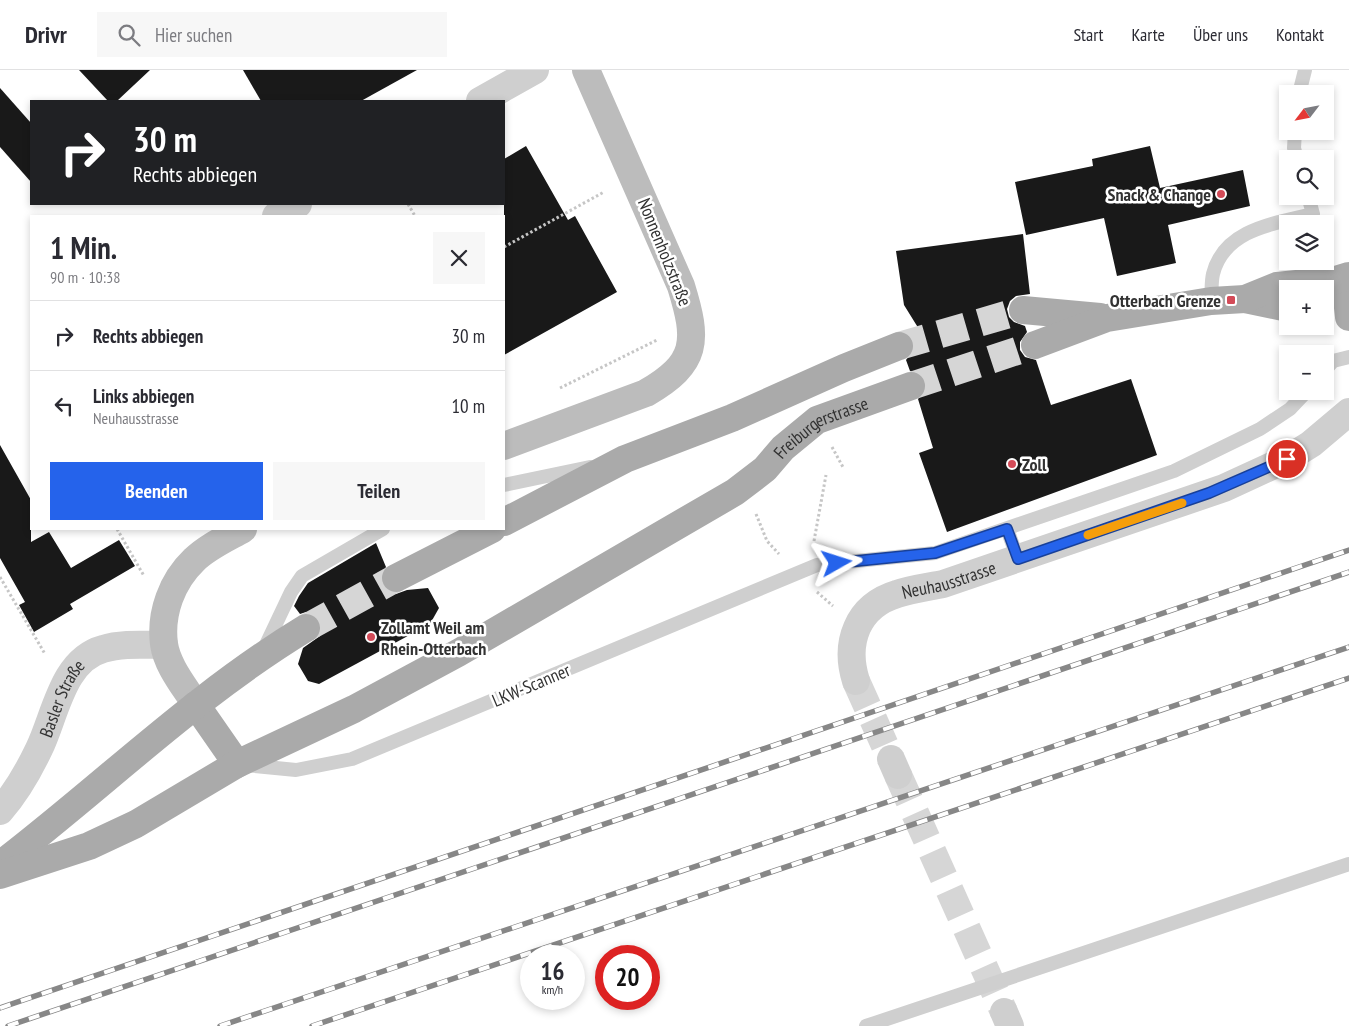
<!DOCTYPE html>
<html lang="de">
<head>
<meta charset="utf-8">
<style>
  :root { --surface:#fff; --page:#f7f7f7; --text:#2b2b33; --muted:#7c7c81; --line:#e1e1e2; --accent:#2563eb }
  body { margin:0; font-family:"PT Sans Narrow",sans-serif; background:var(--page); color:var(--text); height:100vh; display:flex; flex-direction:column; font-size:19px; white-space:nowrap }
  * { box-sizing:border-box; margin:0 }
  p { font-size:16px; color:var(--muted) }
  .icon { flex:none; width:28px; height:28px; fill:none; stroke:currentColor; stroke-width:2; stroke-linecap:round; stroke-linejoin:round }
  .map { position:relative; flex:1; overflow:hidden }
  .side { position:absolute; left:30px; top:145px; width:475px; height:315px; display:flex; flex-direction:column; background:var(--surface); border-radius:0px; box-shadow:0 2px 8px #0003 }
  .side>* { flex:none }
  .banner { position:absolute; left:30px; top:30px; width:475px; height:105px; border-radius:0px; box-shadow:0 2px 8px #0003; background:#202124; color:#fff; overflow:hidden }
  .needle { width:32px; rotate:238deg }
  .tools { position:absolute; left:1279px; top:15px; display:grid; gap:10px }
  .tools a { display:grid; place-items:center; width:55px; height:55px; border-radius:0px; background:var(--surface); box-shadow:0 2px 8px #0003; font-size:25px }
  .speed { position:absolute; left:520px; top:875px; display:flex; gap:10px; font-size:25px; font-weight:700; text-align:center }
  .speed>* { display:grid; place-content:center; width:65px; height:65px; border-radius:50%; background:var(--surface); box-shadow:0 2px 8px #0003; line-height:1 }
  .speed small { font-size:12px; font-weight:400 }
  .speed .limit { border:8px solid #d22; background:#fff; color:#111 }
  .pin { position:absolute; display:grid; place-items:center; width:42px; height:42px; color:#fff; margin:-21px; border:2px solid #fff; border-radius:50%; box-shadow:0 1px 5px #0007 }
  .me { position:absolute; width:55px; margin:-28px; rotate:84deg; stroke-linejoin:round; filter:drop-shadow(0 0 4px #0008) }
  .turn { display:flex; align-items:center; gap:18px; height:105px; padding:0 20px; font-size:22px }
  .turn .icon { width:65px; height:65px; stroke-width:2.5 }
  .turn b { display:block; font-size:35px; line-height:42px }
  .round { display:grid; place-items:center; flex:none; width:52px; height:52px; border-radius:0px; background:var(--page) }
  .head { display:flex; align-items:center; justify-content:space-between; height:85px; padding:0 20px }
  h1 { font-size:30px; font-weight:700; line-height:38px }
  .primary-button { display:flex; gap:10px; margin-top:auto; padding:10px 20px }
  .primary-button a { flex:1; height:58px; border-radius:0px; background:var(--accent); color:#fff; font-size:20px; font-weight:700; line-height:58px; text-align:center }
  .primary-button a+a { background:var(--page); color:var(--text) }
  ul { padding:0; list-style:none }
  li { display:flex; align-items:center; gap:15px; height:70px; padding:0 20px; border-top:1px solid var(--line) }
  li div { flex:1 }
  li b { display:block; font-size:19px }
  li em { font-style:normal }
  header { display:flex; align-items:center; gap:30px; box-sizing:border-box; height:70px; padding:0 25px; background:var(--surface); border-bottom:1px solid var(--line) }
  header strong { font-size:24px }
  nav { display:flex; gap:28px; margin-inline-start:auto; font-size:18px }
  .search { width:350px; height:45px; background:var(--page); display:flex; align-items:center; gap:12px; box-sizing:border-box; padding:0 18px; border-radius:0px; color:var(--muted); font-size:19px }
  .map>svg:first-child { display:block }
  .building { fill:#191919 }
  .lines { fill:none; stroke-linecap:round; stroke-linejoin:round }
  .street-tunnel { stroke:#d6d6d6; stroke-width:28; stroke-dasharray:28 14; stroke-linecap:butt }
  .primary-tunnel { stroke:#d6d6d6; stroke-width:28; stroke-dasharray:28 14; stroke-linecap:butt }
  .path { stroke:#c6c6c6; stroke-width:3; stroke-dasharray:2.5 2.5; stroke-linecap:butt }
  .lane { stroke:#cfcfcf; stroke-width:14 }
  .street { stroke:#cfcfcf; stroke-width:28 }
  .secondary { stroke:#bcbcbc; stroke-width:28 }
  .primary { stroke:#aaa; stroke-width:28 }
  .rail-casing { stroke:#878787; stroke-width:5.5 }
  .rail { stroke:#fff; stroke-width:4; stroke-dasharray:11; stroke-linecap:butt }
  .route-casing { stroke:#184099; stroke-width:12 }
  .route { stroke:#2563eb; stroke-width:9 }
  .slow { stroke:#f59e0b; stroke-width:9 }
  .poi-dot { fill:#d34b58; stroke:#fff; stroke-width:2 }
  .labels { text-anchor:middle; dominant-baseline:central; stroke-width:5; stroke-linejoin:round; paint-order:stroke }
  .poi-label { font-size:18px; font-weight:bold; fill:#323232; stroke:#fff; text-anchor:end }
  .street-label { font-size:18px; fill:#323232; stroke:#fff }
</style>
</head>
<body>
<header>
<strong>Drivr</strong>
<div class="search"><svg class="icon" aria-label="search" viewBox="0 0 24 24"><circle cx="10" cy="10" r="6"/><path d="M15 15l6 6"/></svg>Hier suchen</div>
<nav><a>Start</a><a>Karte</a><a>Über uns</a><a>Kontakt</a></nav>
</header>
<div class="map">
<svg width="1349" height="956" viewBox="0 0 1349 956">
  <rect width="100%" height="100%" fill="#fff"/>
  <!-- building -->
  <g class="building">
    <path d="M79,0H150L117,31H108Z"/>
    <path d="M243,0H417L361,31H261Z"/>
    <path d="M0,18L31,53V112L0,77Z"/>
    <path d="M526,76L568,150L575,146L617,222L504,285V89Z"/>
    <path d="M1150,76L1160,118L1243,100L1250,136L1168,155L1176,193L1117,206L1104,148L1026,165L1015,112L1093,96L1092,89Z"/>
    <path d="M1023,164L1030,224L1016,226L1010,231L1007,239L1009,247L1014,252L1025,256L1027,262L1020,272V280L1025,287L1036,290L1051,335L1131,309L1157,385L947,462L919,383L933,378L918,329L926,319V311L921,304L910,301L906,290L914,279L912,268L922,264L904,235L896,181Z"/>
    <path d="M0,375L31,430V472L49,462L71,498L119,470L135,496L70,534L73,539L34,562L19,535L25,532L0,488Z"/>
    <path d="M376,473L386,497L380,508L382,516L387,521L396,524L407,520L428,518L439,538L430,554L319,614L308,611L298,594L303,578L320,566L322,557L319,549L314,544L306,542L300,544L294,536L299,526L308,513Z"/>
  </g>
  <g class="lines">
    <!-- street-tunnel -->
    <g class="street-tunnel">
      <path d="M856,611L891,689"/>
      <path d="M898,705L1004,942"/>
    </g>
    <!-- primary-tunnel -->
    <g class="primary-tunnel">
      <path d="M899,276L1023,240"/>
      <path d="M911,316L1035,275"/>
      <path d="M306,558L396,508"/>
    </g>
    <!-- path -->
    <g class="path">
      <path d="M408,134L415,146"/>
      <path d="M504,177L604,122"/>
      <path d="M560,318L657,270"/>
      <path d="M832,377L844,399"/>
      <path d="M756,444L767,471L779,484"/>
      <path d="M117,459L144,506"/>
      <path d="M814,471L826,405"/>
      <path d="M0,507L45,584"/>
      <path d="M817,522L833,536"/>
    </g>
    <!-- lane -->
    <g class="lane">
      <path d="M1299,24L1305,0"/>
      <path d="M1295,61L1294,78L1297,89"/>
      <path d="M1211,231C1212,222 1211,212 1213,204C1224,159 1276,153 1313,144L1308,126"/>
      <path d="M1325,300L1333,291L1349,287"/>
      <path d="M504,415L590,397"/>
      <path d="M1007,459L1018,489"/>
      <path d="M264,579L291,522L302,506L383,459"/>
      <path d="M245,695L296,700L352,689L817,495L935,483L1174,401L1260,359L1290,339L1307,321"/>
      <path d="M866,956L1349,794"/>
    </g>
    <!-- street -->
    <g class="street">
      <path d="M480,31L535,0"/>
      <path d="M276,146L298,134"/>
      <path id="s1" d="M856,611C844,573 857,536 897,524C911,519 928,517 943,514L1224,418L1287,389L1311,374L1349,342"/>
      <path d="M891,689L898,705"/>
      <path id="s2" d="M0,741C15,724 29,700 39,679C55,647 62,590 103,579C122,573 144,575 164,575"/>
      <path d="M1004,942L1010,956"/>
    </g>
    <!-- secondary -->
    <g class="secondary">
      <path d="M504,376L646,323C698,293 698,271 681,216L586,0"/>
      <path d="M196,635C185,617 167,596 164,574C160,543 172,511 194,490C207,477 227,468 243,459"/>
    </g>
    <!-- primary -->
    <g class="primary">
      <path d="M1349,216L1347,228L1349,247"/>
      <path d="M1245,229L1288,238"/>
      <path d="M1023,240L1100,247"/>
      <path d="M1035,275L1107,248L1211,231L1245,229L1277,216L1336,210L1349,206"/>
      <path d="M504,452L625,389L732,348L844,298L899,276"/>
      <path d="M396,508L492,459"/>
      <path d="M196,635L237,694"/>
      <path d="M0,795C102,717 195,625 306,558"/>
      <path id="s3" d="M0,805L89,776L136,754L237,694L354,639L458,583L735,422L765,399L783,378L817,350L911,316"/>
    </g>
    <defs>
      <g id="rail">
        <path d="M0,938L1349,480"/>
        <path d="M8,956L1349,502"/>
        <path d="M220,956L1349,577"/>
        <path d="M312,956L1349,608"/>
      </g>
    </defs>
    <!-- rail casing -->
    <use href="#rail" class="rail-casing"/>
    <!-- rail -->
    <use href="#rail" class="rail"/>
  </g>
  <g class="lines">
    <defs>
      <path id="route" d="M837,493L935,483L1007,459L1018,489L1209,423L1287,389"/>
    </defs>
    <!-- route casing -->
    <use href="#route" class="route-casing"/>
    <!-- route -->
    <use href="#route" class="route"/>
    <!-- slow -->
    <path class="slow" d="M1088,465L1182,433"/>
  </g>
  <!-- markers -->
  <g class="poi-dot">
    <circle cx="1221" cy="124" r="5"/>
    <rect x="1226" y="225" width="10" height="10" rx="2.5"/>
    <circle cx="1012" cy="394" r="5"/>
    <circle cx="371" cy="567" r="5"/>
  </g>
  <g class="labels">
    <!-- poi labels -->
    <g class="poi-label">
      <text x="1211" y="124">Snack &amp; Change</text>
      <text x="1221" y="230">Otterbach Grenze</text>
      <text x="1022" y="394" text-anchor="start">Zoll</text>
      <text x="381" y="557" text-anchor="start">Zollamt Weil am<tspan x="381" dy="21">Rhein-Otterbach</tspan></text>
    </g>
    <!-- street labels -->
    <g class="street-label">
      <text transform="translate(665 182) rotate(68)">Nonnenholzstraße</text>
      <text stroke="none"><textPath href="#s3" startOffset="940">Freiburgerstrasse</textPath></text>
      <text stroke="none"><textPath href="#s1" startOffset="162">Neuhausstrasse</textPath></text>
      <text transform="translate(531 615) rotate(-23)">LKW-Scanner</text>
      <text stroke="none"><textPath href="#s2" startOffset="129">Basler Straße</textPath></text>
    </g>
  </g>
</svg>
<div class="tools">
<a><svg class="needle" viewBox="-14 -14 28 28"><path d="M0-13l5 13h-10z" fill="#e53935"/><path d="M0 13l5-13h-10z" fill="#7c7c81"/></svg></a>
<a><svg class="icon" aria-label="search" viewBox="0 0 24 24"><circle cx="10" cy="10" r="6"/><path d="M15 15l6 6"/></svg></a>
<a><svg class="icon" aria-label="layers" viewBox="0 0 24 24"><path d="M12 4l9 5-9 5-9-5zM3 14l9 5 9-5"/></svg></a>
<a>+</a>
<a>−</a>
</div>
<div class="speed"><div>16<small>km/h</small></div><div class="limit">20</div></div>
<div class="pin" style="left:1287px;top:389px;background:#d93025"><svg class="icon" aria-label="arrive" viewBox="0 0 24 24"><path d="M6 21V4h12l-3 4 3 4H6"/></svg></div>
<svg class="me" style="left:837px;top:493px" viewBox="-20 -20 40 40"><path d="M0-17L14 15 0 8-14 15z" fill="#2563eb" stroke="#fff" stroke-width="4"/></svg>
<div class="banner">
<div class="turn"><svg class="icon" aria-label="right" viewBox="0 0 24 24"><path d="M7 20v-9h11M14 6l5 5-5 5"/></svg><div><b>30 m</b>Rechts abbiegen</div></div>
</div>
<section class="side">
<div class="head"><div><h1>1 Min.</h1><p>90 m · 10:38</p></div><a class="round"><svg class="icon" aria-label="close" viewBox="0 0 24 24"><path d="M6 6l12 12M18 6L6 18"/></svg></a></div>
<ul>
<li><svg class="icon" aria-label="right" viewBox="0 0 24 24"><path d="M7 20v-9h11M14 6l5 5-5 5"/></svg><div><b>Rechts abbiegen</b></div><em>30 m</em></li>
<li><svg class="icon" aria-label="left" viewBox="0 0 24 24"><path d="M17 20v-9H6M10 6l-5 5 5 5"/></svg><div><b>Links abbiegen</b><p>Neuhausstrasse</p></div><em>10 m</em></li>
</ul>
<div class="primary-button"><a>Beenden</a><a>Teilen</a></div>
</section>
</div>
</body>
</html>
